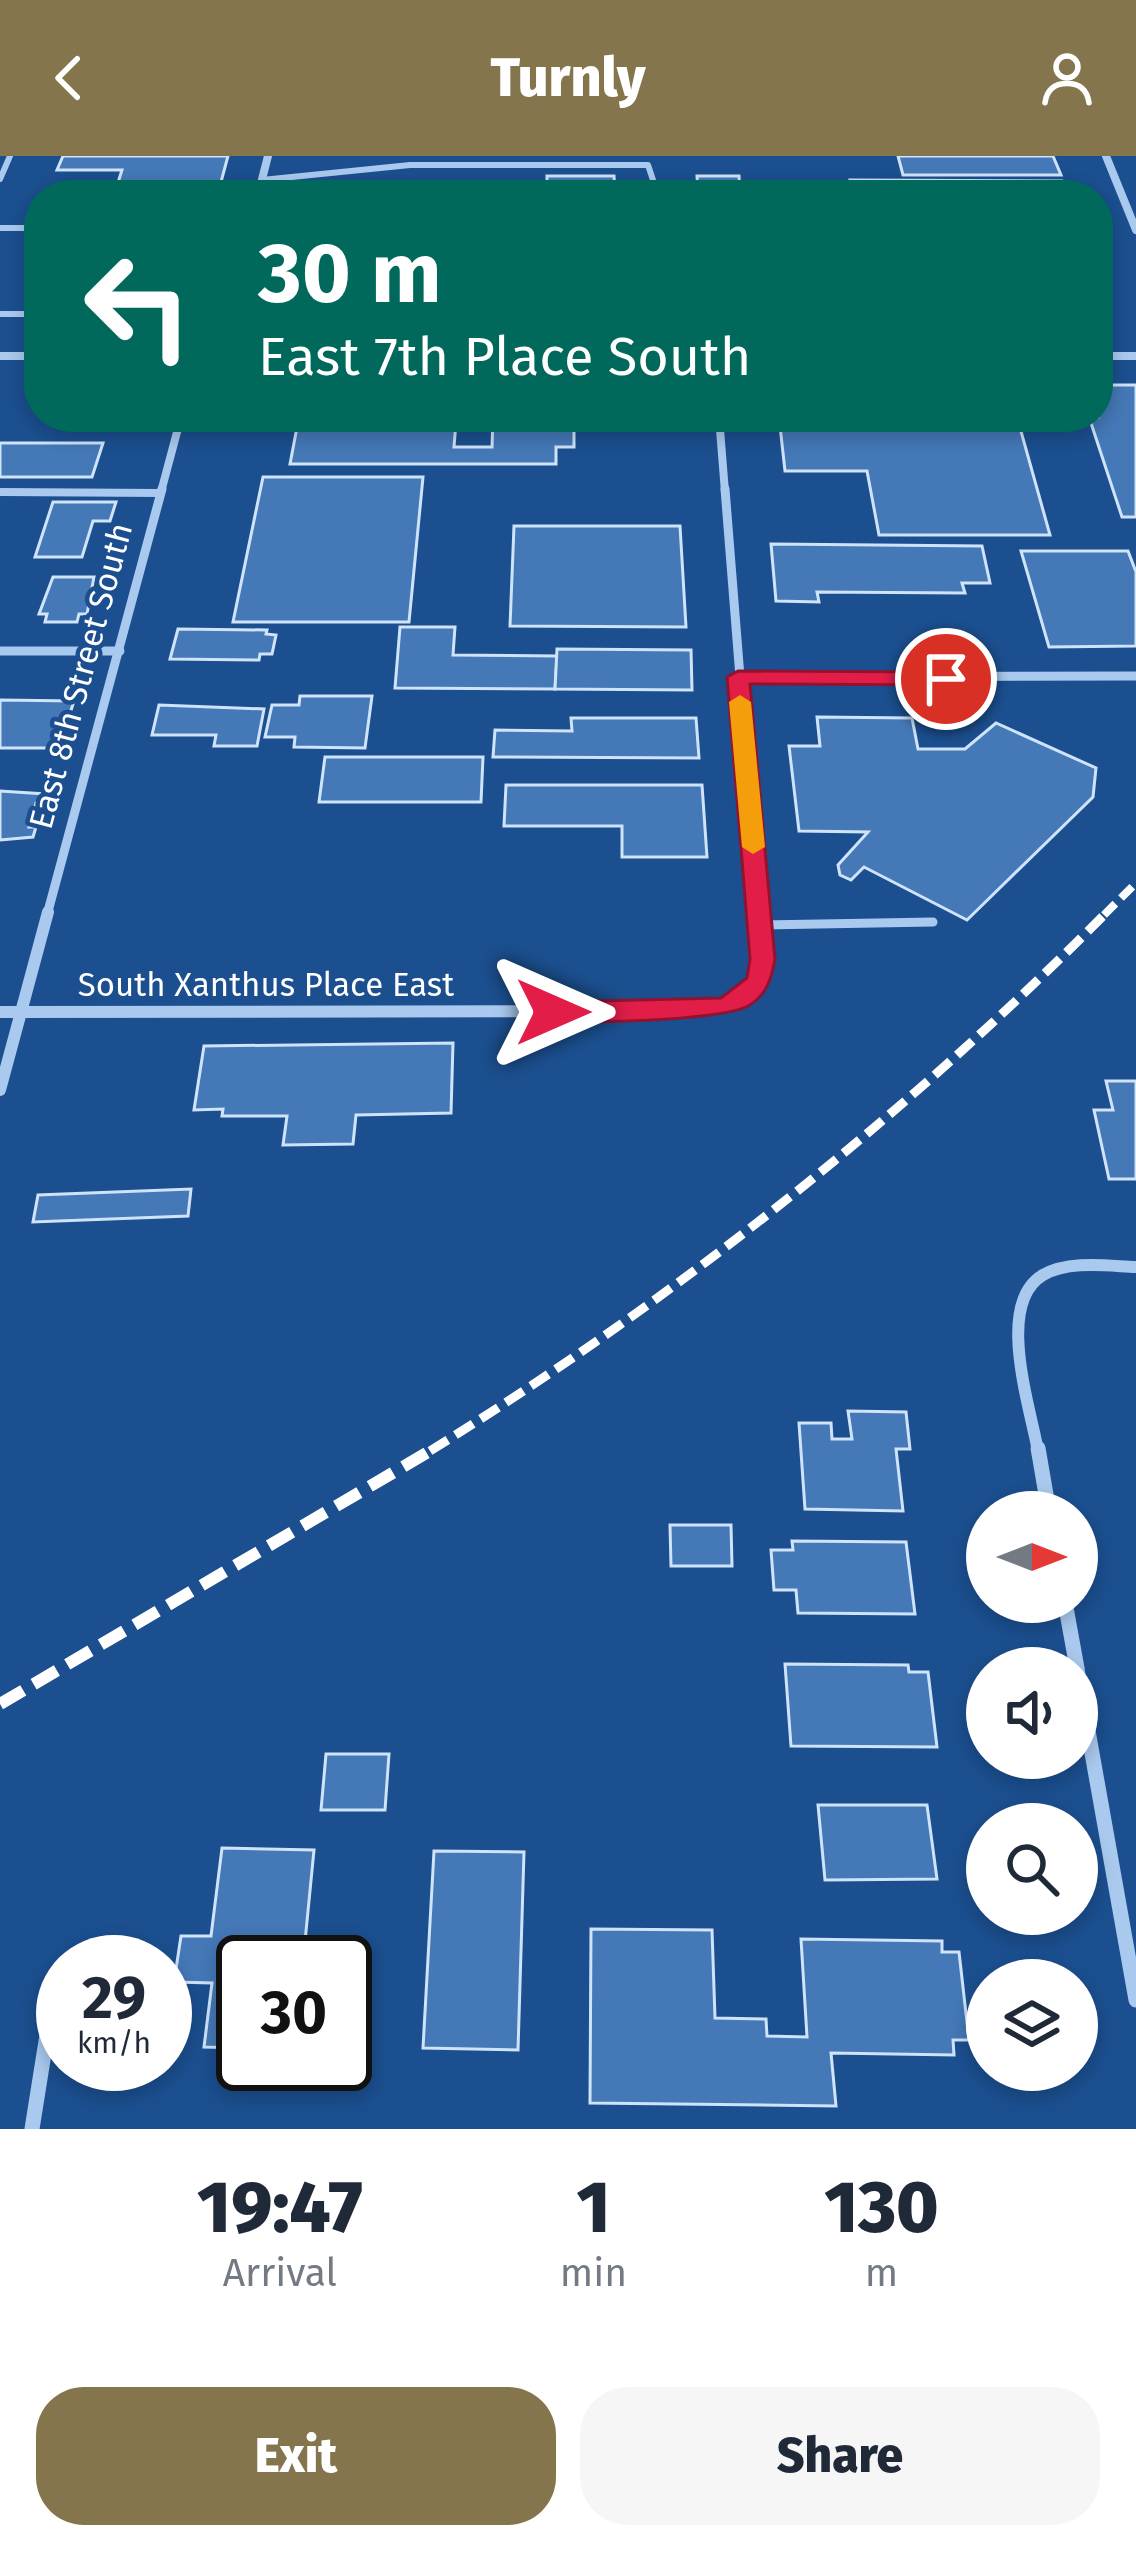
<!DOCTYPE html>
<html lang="en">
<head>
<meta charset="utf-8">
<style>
  :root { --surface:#fff; --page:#f6f6f7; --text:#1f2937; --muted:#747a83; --accent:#84754c }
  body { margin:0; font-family:"Fira Sans",sans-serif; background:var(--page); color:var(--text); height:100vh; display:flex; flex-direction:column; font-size:45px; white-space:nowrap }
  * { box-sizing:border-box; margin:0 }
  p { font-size:39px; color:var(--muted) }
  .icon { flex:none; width:66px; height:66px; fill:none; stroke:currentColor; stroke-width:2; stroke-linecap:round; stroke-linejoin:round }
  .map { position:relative; height:1973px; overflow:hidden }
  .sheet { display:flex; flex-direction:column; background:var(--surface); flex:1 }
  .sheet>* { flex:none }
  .banner { position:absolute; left:24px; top:24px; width:1089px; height:252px; border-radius:48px; box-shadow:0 6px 18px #0003; background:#00695c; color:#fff; overflow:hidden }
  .needle { width:78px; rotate:90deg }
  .controls { position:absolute; left:966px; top:1335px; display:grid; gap:24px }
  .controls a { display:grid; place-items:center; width:132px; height:132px; border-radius:50%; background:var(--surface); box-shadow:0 6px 18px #0003; font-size:60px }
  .speed { position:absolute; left:36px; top:1779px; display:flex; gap:24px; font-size:60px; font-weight:700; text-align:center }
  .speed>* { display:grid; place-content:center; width:156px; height:156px; border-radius:50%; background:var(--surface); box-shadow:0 6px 18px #0003; line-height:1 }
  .speed small { font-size:30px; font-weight:400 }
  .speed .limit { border:6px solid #111; border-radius:18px; background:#fff; color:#111 }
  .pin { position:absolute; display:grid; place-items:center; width:102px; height:102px; color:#fff; margin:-51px; border:6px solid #fff; border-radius:50%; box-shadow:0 3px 12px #0007 }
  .me { position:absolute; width:132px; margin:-66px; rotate:90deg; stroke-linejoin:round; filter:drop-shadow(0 0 9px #0008) }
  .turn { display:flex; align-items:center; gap:42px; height:252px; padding:0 36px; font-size:54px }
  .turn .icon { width:156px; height:156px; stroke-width:2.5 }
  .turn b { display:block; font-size:84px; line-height:102px }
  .eta { display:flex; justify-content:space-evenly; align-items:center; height:204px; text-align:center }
  .eta b { font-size:72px; font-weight:800; line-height:84px }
  .button { display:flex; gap:24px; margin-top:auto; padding:24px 36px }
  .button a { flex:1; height:138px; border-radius:48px; background:var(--accent); color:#fff; font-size:48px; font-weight:800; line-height:138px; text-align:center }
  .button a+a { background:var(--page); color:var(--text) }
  header { display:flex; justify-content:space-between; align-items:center; height:156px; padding:0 36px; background:var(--accent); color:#fff; font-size:54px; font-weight:800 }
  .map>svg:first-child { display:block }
  .building { fill:#4478b7; stroke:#cfe3fa; stroke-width:3 }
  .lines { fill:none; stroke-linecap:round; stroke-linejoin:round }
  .lane-far2 { stroke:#a9c9ee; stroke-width:6 }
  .lane-far1 { stroke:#a9c9ee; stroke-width:8 }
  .lane { stroke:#a9c9ee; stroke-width:9 }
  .street-far3 { stroke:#a9c9ee; stroke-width:8 }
  .street-far2 { stroke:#a9c9ee; stroke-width:9 }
  .street-far1 { stroke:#a9c9ee; stroke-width:12 }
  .street { stroke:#a9c9ee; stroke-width:15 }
  .rail-far2 { stroke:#fff; stroke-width:8; stroke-dasharray:16 8; stroke-linecap:butt }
  .rail-far1 { stroke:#fff; stroke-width:9; stroke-dasharray:21 9; stroke-linecap:butt }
  .rail { stroke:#fff; stroke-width:12; stroke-dasharray:27 12; stroke-linecap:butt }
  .route { fill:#e11d48; stroke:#92132f; stroke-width:3 }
  .slow { fill:#f59e0b }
  .labels { text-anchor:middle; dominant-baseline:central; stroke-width:9; stroke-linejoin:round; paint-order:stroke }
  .street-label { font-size:33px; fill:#fff; stroke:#1b4f8f }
</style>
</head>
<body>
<header><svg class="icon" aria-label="back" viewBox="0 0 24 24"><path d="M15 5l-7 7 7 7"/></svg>Turnly<svg class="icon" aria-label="person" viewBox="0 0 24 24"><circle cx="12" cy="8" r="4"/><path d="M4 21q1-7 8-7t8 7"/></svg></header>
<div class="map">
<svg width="1136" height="1973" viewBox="0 0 1136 1973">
  <rect width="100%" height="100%" fill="#1b4f8f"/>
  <!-- building -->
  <g class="building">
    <path d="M63,0H228L221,26H167L163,39H121L123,33H116L122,14H57Z"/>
    <path d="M898,0H1053L1061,19H903Z"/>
    <path d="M547,20H614L615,34H629V39H547Z"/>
    <path d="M697,20H739L740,37H698Z"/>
    <path d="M850,24L1062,25L1067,39H853Z"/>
    <path d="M1098,229H1136V361H1122L1089,261H1098Z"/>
    <path d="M97,261H142L140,269H95Z"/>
    <path d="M493,261H574V291H556V308H290L298,266H456L454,291H492Z"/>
    <path d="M779,261H1017L1050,379H879L867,315H785Z"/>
    <path d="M0,287H103L92,321H0Z"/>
    <path d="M263,321H423L409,466H233Z"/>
    <path d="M53,346H116L110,365H93L82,401H35Z"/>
    <path d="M514,370H680L686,471L510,470Z"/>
    <path d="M771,388L982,390L990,427H962L965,437L817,436L819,446L776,445Z"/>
    <path d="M1021,395H1128L1136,416V490L1049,491Z"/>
    <path d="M53,421H94L87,458H79L77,466H45L47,458H39Z"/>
    <path d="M400,471H455L453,499L557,500L555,533L395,532Z"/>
    <path d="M178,473L267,474L266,478L276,479L272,498H260L259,504L170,503Z"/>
    <path d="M557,493L691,494L692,534L555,533Z"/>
    <path d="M300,540H372L365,592L294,591L295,581H265L272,549H299Z"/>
    <path d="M0,544L74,545L59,592H0Z"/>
    <path d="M159,549L264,553L257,590H214L216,579H152Z"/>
    <path d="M817,561L912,562L918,593H965L996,567L1096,612L1093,641L967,764L864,711L851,724L840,719L838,709L868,676L799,675L789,590H820Z"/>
    <path d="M571,562H696L699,602L493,601L495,574L572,575Z"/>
    <path d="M325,601H483L481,646H319Z"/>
    <path d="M506,629H702L707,701H622V670H504Z"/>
    <path d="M0,635L45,638L43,647H36L29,671H36L33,681L0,684Z"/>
    <path d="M453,887L451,957L356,959L353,988L283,989L287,960H222L223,953L194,954L204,890Z"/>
    <path d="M1106,925H1136V1023H1109L1094,954H1113Z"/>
    <path d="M191,1033L188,1060L33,1066L38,1039Z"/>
    <path d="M848,1255L906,1256L910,1293H896L903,1355L805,1353L799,1267H831L832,1283H852Z"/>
    <path d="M670,1369H731L732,1410H671Z"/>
    <path d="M792,1385L906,1386L915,1458L798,1457L796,1434H774L771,1394H793Z"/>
    <path d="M785,1508L908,1509L909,1516H928L937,1591L791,1590Z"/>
    <path d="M326,1598H389L385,1654H321Z"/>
    <path d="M818,1649H927L937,1723L825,1724Z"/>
    <path d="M222,1692L314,1694L303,1806H243V1892L204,1891L212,1827L174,1826L181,1780H211Z"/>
    <path d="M434,1695L524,1696L518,1894L423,1892Z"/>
    <path d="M591,1773L712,1774L715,1862L766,1863L767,1880L807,1881L801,1783L942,1785V1796H959L969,1884H953L954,1899L831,1897L836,1950L590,1947Z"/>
  </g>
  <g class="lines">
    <!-- lane-far2 -->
    <g class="lane-far2">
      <path d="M0,23L10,0"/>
      <path d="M262,24L410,9H648L658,39"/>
      <path d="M0,72H39"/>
      <path d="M0,158H39"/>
    </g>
    <!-- lane-far1 -->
    <path class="lane-far1" d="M0,336L161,337"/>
    <!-- lane -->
    <path class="lane" d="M761,769L933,766"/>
    <!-- street-far3 -->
    <g class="street-far3">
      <path d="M1106,0L1136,74"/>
      <path d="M258,39L268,0"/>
      <path d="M0,200H39"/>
      <path d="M1098,200H1136"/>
      <path d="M719,261L725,336"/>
      <path d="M161,336L181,261"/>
    </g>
    <!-- street-far2 -->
    <g class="street-far2">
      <path d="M725,333L759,759"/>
      <path d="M0,495H120"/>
      <path d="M738,521L1136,520"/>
      <path d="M47,759L162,333"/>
    </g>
    <!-- street-far1 -->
    <g class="street-far1">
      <path d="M0,856L691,855C761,845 764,820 759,756"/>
      <path d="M0,934L48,756"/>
      <path d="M1038,1295C1030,1250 995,1147 1043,1119C1069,1104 1108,1110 1136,1111"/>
    </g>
    <!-- street -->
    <g class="street">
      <path d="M1038,1292L1049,1356"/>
      <path d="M1065,1446L1077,1512"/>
      <path d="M1077,1513L1136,1844"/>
      <path d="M32,1973L50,1860"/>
    </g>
    <!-- rail-far2 -->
    <path class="rail-far2" d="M1104,759L1136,727"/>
    <!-- rail-far1 -->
    <path class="rail-far1" d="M430,1295C676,1142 903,962 1107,756"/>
    <!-- rail -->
    <path class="rail" d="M0,1548L435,1292"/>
  </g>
  <!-- route -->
  <path class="route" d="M738,515L946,516L957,523L946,529L750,528L775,803C772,822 766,840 748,850C725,864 572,870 544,862L540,856L553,846L721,842L747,822L750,803L727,521Z"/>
  <!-- slow -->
  <path class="slow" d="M740,539L751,546L765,691L753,698L742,691L729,546Z"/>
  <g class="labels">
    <!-- street labels -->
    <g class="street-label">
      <text transform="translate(81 520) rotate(-75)">East 8th Street South</text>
      <text x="266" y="829">South Xanthus Place East</text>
    </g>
  </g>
</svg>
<div class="controls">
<a><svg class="needle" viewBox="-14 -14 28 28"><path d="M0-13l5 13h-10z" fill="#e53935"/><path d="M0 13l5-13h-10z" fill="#747a83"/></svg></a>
<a><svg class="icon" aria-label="sound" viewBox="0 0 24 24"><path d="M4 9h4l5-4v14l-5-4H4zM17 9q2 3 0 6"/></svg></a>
<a><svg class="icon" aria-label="search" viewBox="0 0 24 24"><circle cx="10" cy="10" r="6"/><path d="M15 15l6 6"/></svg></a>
<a><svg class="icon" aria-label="layers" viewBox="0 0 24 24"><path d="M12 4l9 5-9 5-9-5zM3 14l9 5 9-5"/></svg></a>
</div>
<div class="speed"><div>29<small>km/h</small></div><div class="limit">30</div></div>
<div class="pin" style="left:946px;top:523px;background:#d93025"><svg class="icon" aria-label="arrive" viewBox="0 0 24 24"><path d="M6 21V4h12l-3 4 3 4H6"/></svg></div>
<svg class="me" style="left:553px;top:856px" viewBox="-20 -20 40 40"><path d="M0-17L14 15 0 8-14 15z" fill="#e11d48" stroke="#fff" stroke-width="4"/></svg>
<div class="banner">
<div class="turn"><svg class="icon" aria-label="left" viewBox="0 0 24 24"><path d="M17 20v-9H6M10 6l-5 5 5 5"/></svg><div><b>30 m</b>East 7th Place South</div></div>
</div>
</div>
<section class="sheet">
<div class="eta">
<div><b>19:47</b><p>Arrival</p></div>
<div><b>1</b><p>min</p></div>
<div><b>130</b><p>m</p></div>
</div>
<div class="button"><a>Exit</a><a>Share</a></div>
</section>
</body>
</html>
